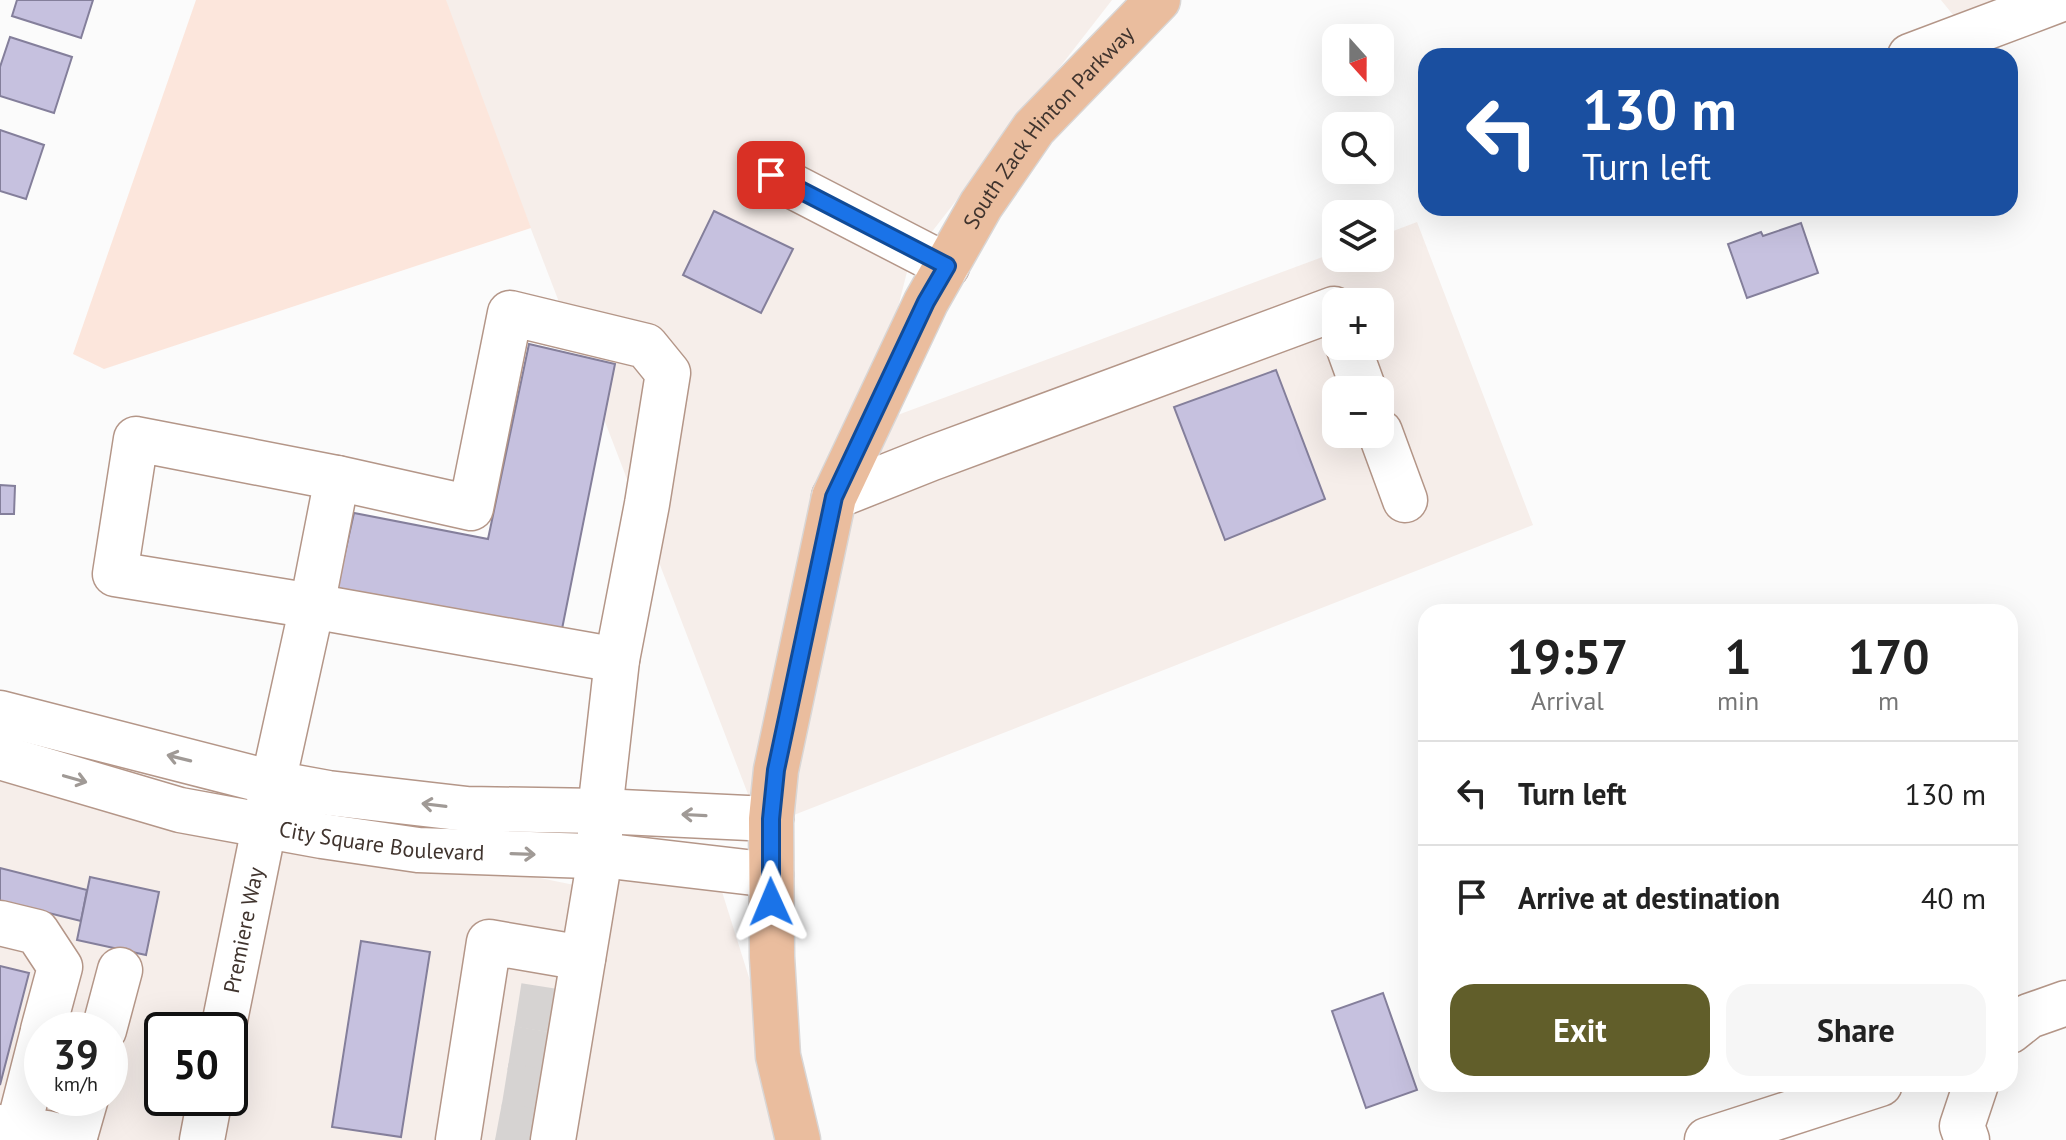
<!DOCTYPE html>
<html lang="en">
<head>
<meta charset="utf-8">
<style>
  :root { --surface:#fff; --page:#f6f6f6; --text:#222; --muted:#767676; --line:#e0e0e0; --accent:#615e2a }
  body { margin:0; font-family:"PT Sans",sans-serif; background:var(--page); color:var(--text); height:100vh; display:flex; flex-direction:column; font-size:30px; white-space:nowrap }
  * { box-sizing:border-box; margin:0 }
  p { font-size:26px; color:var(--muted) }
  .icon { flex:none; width:44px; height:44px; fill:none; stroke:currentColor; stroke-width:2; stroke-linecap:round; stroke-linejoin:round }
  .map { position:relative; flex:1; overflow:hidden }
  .details { position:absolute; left:1418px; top:604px; width:600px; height:488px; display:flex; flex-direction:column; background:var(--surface); border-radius:24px; box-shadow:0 8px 32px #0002 }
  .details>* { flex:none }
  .top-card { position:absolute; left:1418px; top:48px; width:600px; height:168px; border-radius:24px; box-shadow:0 8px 32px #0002; background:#1a4fa0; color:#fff; overflow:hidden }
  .needle { width:52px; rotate:159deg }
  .controls { position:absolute; left:1322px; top:24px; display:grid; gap:16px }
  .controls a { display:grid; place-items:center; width:72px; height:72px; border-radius:16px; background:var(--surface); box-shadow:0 8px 32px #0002; font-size:40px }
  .speed { position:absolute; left:24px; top:1012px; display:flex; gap:16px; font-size:40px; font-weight:700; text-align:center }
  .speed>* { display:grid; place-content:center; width:104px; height:104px; border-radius:50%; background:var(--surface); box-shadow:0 8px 32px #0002; line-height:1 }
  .speed small { font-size:20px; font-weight:400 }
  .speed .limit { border:4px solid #111; border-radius:12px; background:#fff; color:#111 }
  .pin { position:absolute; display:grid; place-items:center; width:68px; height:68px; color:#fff; margin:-34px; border-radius:16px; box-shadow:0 4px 12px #0006 }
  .me { position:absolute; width:88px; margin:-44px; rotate:359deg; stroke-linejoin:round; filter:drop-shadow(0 0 6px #0008) }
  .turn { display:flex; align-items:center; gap:28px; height:168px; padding:0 32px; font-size:36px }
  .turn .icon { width:104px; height:104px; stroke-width:2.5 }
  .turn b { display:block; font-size:56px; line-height:68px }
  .eta { display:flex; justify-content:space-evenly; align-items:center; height:136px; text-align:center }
  .eta b { font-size:48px; font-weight:600; line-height:56px }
  .action { display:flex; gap:16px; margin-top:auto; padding:16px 32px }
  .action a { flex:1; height:92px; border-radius:24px; background:var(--accent); color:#fff; font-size:32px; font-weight:600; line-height:92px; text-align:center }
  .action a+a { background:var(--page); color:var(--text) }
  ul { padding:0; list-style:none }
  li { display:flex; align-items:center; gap:24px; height:104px; padding:0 32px; border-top:2px solid var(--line) }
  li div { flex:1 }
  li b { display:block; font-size:30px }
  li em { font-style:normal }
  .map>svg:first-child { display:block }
  .built { fill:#f6eeea; fill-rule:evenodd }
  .green { fill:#fce6dc }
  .building { fill:#c6c1df; stroke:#847f9b; stroke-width:2 }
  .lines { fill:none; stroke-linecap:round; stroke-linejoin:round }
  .minor-tunnel { stroke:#d6d3d2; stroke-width:44; stroke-dasharray:44 22; stroke-linecap:butt }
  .minor-casing { stroke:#b49688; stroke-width:47 }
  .major-casing { stroke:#d9d6d5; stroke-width:47 }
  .minor { stroke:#fff; stroke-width:44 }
  .major { stroke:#eabd9e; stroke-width:44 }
  .oneway { stroke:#a09a96 }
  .route-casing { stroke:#114b97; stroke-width:20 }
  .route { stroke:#1a73e8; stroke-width:14 }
  .labels { text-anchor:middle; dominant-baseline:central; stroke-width:7; stroke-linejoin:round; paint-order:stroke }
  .street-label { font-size:22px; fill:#40342e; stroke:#fff }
</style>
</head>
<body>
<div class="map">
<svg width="2066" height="1140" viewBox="0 0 2066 1140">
  <rect width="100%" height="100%" fill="#fbfbfb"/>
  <!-- built -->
  <g class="built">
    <path d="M443,0H1112L910,260L868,426L1336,252V258H1380V236L1417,222L1533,525L761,828ZM1336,302H1380V346H1336ZM1336,390H1380V434H1336Z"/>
    <path d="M1941,0H2014L1958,21Z"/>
    <path d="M0,766L598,890L708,847L800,1140H0ZM42,1030H110V1098H42ZM162,1030H230V1098H162Z"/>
  </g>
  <!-- green -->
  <path class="green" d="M196,0H446L531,228L104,369L73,354Z"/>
  <!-- building -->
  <g class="building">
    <path d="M17,0H93L81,38L12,16Z"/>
    <path d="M10,37L72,57L54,113L0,96V67Z"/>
    <path d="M0,130L44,145L26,199L0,191Z"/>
    <path d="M714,211L793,249L761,313L683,275Z"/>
    <path d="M1801,223L1818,273L1747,298L1728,244L1761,232L1763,236Z"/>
    <path d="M529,344L615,364L561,634L337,588L354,513L488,539Z"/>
    <path d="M1276,370L1325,499L1225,540L1174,407Z"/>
    <path d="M0,485L15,486L14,514H0Z"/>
    <path d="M0,868L87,890L81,921L0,901Z"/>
    <path d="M90,877L159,892L146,955L77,940Z"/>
    <path d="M361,941L430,952L401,1137L332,1127Z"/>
    <path d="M0,966L29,973L0,1085Z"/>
    <path d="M1383,993L1417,1090L1366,1108L1332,1011Z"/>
  </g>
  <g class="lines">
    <!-- minor-tunnel -->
    <g class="minor-tunnel">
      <path d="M518,1005L556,1011"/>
      <path d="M511,1048L548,1054"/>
      <path d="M505,1085L542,1091"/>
      <path d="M498,1124L535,1131"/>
    </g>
    <defs>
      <g id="minor">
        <path d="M1910,56L2059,0"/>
        <path d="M771,175L947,266"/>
        <path d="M1348,346L1364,390"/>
        <path d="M1380,432L1405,500"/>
        <path d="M337,478L312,606L617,660"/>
        <path d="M834,497L932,458L1334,309L1336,314"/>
        <path d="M0,713L273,783L328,793L467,809L600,811L771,819"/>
        <path id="s1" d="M0,757L180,810L322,836L418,850L618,857L771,875"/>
        <path d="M0,923L37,932L60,967L43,1030"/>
        <path d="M104,1030L120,970"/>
        <path id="s2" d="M223,1030L273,783L312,606L115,574L136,439L337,478L471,508L510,313L646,346L668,373L647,504L617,660L600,811V857L553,1140"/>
        <path d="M2010,1031L2029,1016L2066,1003"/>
        <path d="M0,1127L47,1133L75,1140"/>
        <path d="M18,1129L42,1035"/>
        <path d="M74,1140L86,1098"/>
        <path d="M202,1140L210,1098"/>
        <path d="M458,1140L489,942L583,958"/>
        <path d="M1707,1140L1880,1084"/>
        <path d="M1967,1140L1962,1126L1976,1084"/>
      </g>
      <g id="major">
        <path id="s3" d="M798,1140L778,1056L772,957L771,819L776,770L834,497L926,302L981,205L1034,128L1158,0"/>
      </g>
    </defs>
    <!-- minor casing -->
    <use href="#minor" class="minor-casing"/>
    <!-- major casing -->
    <use href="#major" class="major-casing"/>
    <!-- minor -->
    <use href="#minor" class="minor"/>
    <!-- major -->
    <use href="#major" class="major"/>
  </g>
  <!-- one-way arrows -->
  <defs><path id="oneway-shaft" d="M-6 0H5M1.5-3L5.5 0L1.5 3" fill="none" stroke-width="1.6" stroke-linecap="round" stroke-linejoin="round" transform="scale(2)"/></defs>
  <g class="oneway">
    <use href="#oneway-shaft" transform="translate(179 758) rotate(-166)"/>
    <use href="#oneway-shaft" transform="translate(75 779) rotate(16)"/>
    <use href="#oneway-shaft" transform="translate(434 805) rotate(-173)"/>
    <use href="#oneway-shaft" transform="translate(694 815) rotate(-177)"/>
    <use href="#oneway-shaft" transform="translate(523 854) rotate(2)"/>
  </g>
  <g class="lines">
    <defs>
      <path id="route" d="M771,175L947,266L926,302L834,497L776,770L771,819V902"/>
    </defs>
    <!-- route casing -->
    <use href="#route" class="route-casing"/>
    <!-- route -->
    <use href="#route" class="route"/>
  </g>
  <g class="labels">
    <!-- street labels -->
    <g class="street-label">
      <text stroke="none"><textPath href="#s3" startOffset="1082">South Zack Hinton Parkway</textPath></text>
      <text stroke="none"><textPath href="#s1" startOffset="392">City Square Boulevard</textPath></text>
      <text stroke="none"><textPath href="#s2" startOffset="102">Premiere Way</textPath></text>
    </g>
  </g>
</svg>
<div class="controls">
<a><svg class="needle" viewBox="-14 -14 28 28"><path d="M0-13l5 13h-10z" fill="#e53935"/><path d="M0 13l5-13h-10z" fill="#767676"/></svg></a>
<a><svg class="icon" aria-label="search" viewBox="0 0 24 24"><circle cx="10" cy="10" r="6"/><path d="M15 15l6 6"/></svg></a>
<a><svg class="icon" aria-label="layers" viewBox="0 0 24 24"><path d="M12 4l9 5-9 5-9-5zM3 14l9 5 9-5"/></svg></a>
<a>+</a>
<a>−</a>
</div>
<div class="speed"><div>39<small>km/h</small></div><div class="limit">50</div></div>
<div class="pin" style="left:771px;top:175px;background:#d93025"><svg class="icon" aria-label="arrive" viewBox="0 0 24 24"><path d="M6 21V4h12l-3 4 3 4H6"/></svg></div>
<svg class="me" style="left:771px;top:902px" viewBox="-20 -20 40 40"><path d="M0-17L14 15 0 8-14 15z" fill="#1a73e8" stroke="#fff" stroke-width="4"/></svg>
<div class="top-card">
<div class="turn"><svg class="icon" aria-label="left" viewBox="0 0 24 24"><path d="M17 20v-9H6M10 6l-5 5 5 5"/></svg><div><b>130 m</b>Turn left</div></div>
</div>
<section class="details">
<div class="eta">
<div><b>19:57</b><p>Arrival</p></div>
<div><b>1</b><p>min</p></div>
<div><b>170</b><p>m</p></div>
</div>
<ul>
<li><svg class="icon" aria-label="left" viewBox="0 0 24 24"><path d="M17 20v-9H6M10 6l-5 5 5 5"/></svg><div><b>Turn left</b></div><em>130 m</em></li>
<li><svg class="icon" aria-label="arrive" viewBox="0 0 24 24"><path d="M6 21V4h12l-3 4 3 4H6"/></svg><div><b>Arrive at destination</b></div><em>40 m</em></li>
</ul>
<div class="action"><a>Exit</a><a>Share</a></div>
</section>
</div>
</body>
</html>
